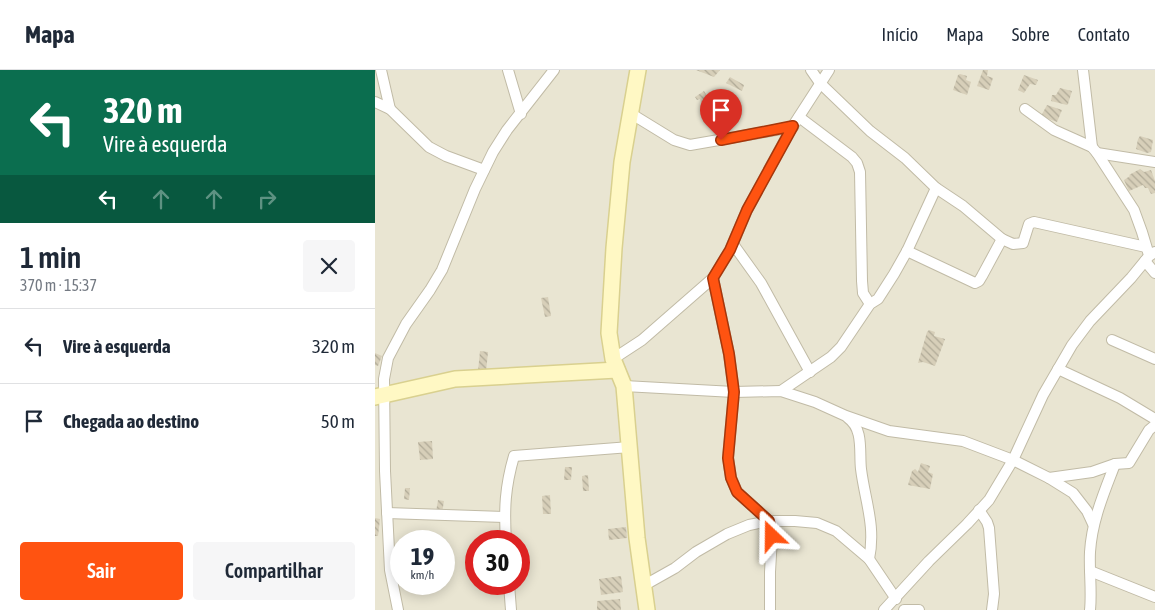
<!DOCTYPE html>
<html lang="pt">
<head>
<meta charset="utf-8">
<style>
  :root { --surface:#fff; --page:#f6f6f7; --text:#1f2937; --muted:#747a83; --line:#e0e1e3; --accent:#ff5311 }
  body { margin:0; font-family:"Asap Condensed",sans-serif; background:var(--page); color:var(--text); height:100vh; display:flex; flex-direction:column; font-size:19px; white-space:nowrap }
  * { box-sizing:border-box; margin:0 }
  p { font-size:16px; color:var(--muted) }
  .icon { flex:none; width:28px; height:28px; fill:none; stroke:currentColor; stroke-width:2; stroke-linecap:round; stroke-linejoin:round }
  .map { position:relative; flex:1; overflow:hidden }
  .details { display:flex; flex-direction:column; background:var(--surface); width:375px }
  .details>* { flex:none }
  .top-card { background:#0b6e4f; color:#fff; overflow:hidden }
  .speed { position:absolute; left:15px; top:460px; display:flex; gap:10px; font-size:25px; font-weight:700; text-align:center }
  .speed>* { display:grid; place-content:center; width:65px; height:65px; border-radius:50%; background:var(--surface); box-shadow:0 2px 12px #0003; line-height:1 }
  .speed small { font-size:12px; font-weight:400 }
  .speed .limit { border:8px solid #d22; background:#fff; color:#111 }
  .pin { position:absolute; display:grid; place-items:center; width:42px; height:42px; color:#fff; margin:-51px -21px; border-radius:50% 50% 50% 0; rotate:-45deg; box-shadow:0 0 5px #0007 }
  .pin .icon { rotate:45deg }
  .me { position:absolute; width:55px; margin:-28px; rotate:337deg; stroke-linejoin:round; filter:drop-shadow(0 0 4px #0008) }
  .turn { display:flex; align-items:center; gap:18px; height:105px; padding:0 20px; font-size:22px }
  .turn .icon { width:65px; height:65px; stroke-width:2.5 }
  .turn b { display:block; font-size:35px; line-height:42px }
  .lanes { display:flex; align-items:center; height:48px; padding:0 20px; background:#0003; justify-content:center; gap:25px; direction:ltr }
  .lanes .off { opacity:.35 }
  .round { display:grid; place-items:center; flex:none; width:52px; height:52px; border-radius:5px; background:var(--page) }
  .summary { display:flex; align-items:center; justify-content:space-between; height:85px; padding:0 20px }
  h1 { font-size:30px; font-weight:600; line-height:38px }
  .button { display:flex; gap:10px; margin-top:auto; padding:10px 20px }
  .button a { flex:1; height:58px; border-radius:5px; background:var(--accent); color:#fff; font-size:20px; font-weight:600; line-height:58px; text-align:center }
  .button a+a { background:var(--page); color:var(--text) }
  ul { padding:0; list-style:none }
  li { display:flex; align-items:center; gap:15px; height:75px; padding:0 20px; border-top:1px solid var(--line) }
  li div { flex:1 }
  li b { display:block; font-size:19px }
  li em { font-style:normal }
  header { display:flex; align-items:center; gap:30px; box-sizing:border-box; height:70px; padding:0 25px; background:var(--surface); border-bottom:1px solid var(--line) }
  header strong { font-size:24px }
  nav { display:flex; gap:28px; margin-inline-start:auto; font-size:18px }
  main { display:flex; flex:1; min-height:0 }
  .map>svg:first-child { display:block }
  .residential { fill:#e9e5d2; fill-rule:evenodd }
  .building { fill:url(#building-back-hatch) }
  .lines { fill:none; stroke-linecap:round; stroke-linejoin:round }
  .street-casing { stroke:#c1bba6; stroke-width:12 }
  .secondary-casing { stroke:#d9d08f; stroke-width:18 }
  .street { stroke:#fff; stroke-width:10 }
  .secondary { stroke:#fff8c4; stroke-width:15 }
  .route-casing { stroke:#a6360b; stroke-width:12 }
  .route { stroke:#ff5311; stroke-width:9 }
</style>
</head>
<body>
<header>
<strong>Mapa</strong>
<nav><a>Início</a><a>Mapa</a><a>Sobre</a><a>Contato</a></nav>
</header>
<main>
<section class="details">
<div class="top-card">
<div class="turn"><svg class="icon" aria-label="left" viewBox="0 0 24 24"><path d="M17 20v-9H6M10 6l-5 5 5 5"/></svg><div><b>320 m</b>Vire à esquerda</div></div>
<div class="lanes"><svg class="icon" aria-label="left" viewBox="0 0 24 24"><path d="M17 20v-9H6M10 6l-5 5 5 5"/></svg><svg class="icon off" aria-label="ahead" viewBox="0 0 24 24"><path d="M12 20V5M6 11l6-6 6 6"/></svg><svg class="icon off" aria-label="ahead" viewBox="0 0 24 24"><path d="M12 20V5M6 11l6-6 6 6"/></svg><svg class="icon off" aria-label="right" viewBox="0 0 24 24"><path d="M7 20v-9h11M14 6l5 5-5 5"/></svg></div>
</div>
<div class="summary"><div><h1>1 min</h1><p>370 m · 15:37</p></div><a class="round"><svg class="icon" aria-label="close" viewBox="0 0 24 24"><path d="M6 6l12 12M18 6L6 18"/></svg></a></div>
<ul>
<li><svg class="icon" aria-label="left" viewBox="0 0 24 24"><path d="M17 20v-9H6M10 6l-5 5 5 5"/></svg><div><b>Vire à esquerda</b></div><em>320 m</em></li>
<li><svg class="icon" aria-label="arrive" viewBox="0 0 24 24"><path d="M6 21V4h12l-3 4 3 4H6"/></svg><div><b>Chegada ao destino</b></div><em>50 m</em></li>
</ul>
<div class="button"><a>Sair</a><a>Compartilhar</a></div>
</section>
<div class="map">
<svg width="780" height="540" viewBox="0 0 780 540">
  <defs>
    <pattern id="building-back-hatch" width="6" height="6" patternUnits="userSpaceOnUse" patternTransform="scale(1.25)"><rect width="6" height="6" fill="#d7cfb9"/><path d="M-1 5l2 2M0 0l6 6M5-1l2 2" fill="none" stroke="#b0aa97"/></pattern>
  </defs>
  <rect width="100%" height="100%" fill="#f4f2e5"/>
  <!-- residential -->
  <path class="residential" d="M0,0H780V540H0ZM26,471H69V514H26ZM101,471H144V514H101Z"/>
  <!-- building -->
  <g class="building">
    <path d="M321,0H345L339,7Z"/>
    <path d="M608,0H613L612,6L618,8L614,20L602,16Z"/>
    <path d="M585,4L592,6L591,10L596,12L592,25L578,20L583,5Z"/>
    <path d="M649,5L663,10L661,15L655,14L649,23L643,20Z"/>
    <path d="M355,7L369,15L367,21L351,13Z"/>
    <path d="M685,18L697,21L693,34L692,35L676,31L677,25H681Z"/>
    <path d="M329,21L332,26L331,31L326,32L325,29L322,30L320,27Z"/>
    <path d="M672,35L687,40L682,52L666,46Z"/>
    <path d="M765,66L778,70L776,82L772,83L761,79L763,69Z"/>
    <path d="M765,99L769,102L776,100L780,111V123L776,124L773,118H770L768,115L754,121L749,110L755,106L754,105Z"/>
    <path d="M173,227L176,246L170,247L166,228Z"/>
    <path d="M554,260L560,262L559,266L570,269L560,296L548,292L543,293L552,262Z"/>
    <path d="M105,281L113,282L111,302L103,301Z"/>
    <path d="M0,283L7,286L3,296L0,295Z"/>
    <path d="M57,371L58,389L45,390L43,372Z"/>
    <path d="M546,393L555,396L553,402L558,404L555,419L533,415L537,401L540,399L543,402Z"/>
    <path d="M190,397H197L196,410H189Z"/>
    <path d="M213,405L214,421H208L207,406Z"/>
    <path d="M30,418H35L34,430L29,429Z"/>
    <path d="M175,425L176,444H168L167,426Z"/>
    <path d="M63,430L69,431L67,443L61,442Z"/>
    <path d="M0,448L5,449L3,466H0Z"/>
    <path d="M251,457L252,468L234,470L233,459Z"/>
    <path d="M246,506L248,522L226,525L224,509Z"/>
    <path d="M245,529L246,540H222V531Z"/>
  </g>
  <g class="lines">
    <defs>
      <g id="street">
        <path d="M6,0L15,39"/>
        <path d="M133,0L146,44"/>
        <path d="M436,0L445,13L495,61L530,88L561,118L588,136L627,169L638,174L648,173L654,154L659,152L771,177"/>
        <path d="M708,0L717,77"/>
        <path d="M0,32L15,39L54,77L71,86L109,100"/>
        <path d="M650,39L679,60L717,77L722,83L759,140L767,162L773,182"/>
        <path d="M255,43L299,70L315,75L418,57"/>
        <path d="M424,47L477,87L482,93L485,102L487,211L488,223L495,234"/>
        <path d="M722,83L780,92"/>
        <path d="M358,174L386,213L435,302"/>
        <path d="M532,181L600,213L604,211L607,206L627,169"/>
        <path d="M770,191L780,203"/>
        <path d="M338,208L354,284L359,322L353,388L356,408L362,422L394,451L397,467L395,502V540"/>
        <path d="M737,270L780,289"/>
        <path d="M238,289L267,270L338,208L355,180L372,140L416,59L454,0"/>
        <path d="M683,299L745,328L780,349"/>
        <path d="M249,316L359,322L406,321L440,332L471,346L514,361L588,371L638,390L674,408L698,423L712,441L718,454"/>
        <path d="M406,321L456,287L466,277L495,234L503,229L519,204L532,181L561,118"/>
        <path d="M473,348C489,359 484,383 486,399C490,431 501,456 494,489"/>
        <path d="M674,408L717,402L740,394L754,393L774,360L780,355"/>
        <path d="M604,440L612,452L614,458L619,524L617,540"/>
        <path d="M12,443L129,447"/>
        <path d="M131,471C129,439 130,417 139,386L255,377"/>
        <path d="M715,501L780,527"/>
        <path d="M134,514L136,540"/>
        <path d="M268,516L300,498L321,482L352,464L374,455L394,451H420L442,453L461,461L494,489L521,529"/>
        <path d="M23,540L15,500L10,401L9,309L13,288L31,254L55,220L67,200L100,119L118,82L132,60L179,0"/>
        <path d="M509,540L554,491L592,454L614,430L638,390L668,325L697,275L715,251L756,208L774,186L780,182"/>
        <path d="M529,540H544"/>
        <path d="M715,540C717,521 714,501 715,482C717,450 729,423 740,394"/>
      </g>
      <g id="secondary">
        <path d="M263,0L247,92L239,178L234,263L238,289L249,316L262,468L272,540"/>
        <path d="M0,327L80,309L242,300"/>
      </g>
    </defs>
    <!-- street casing -->
    <use href="#street" class="street-casing"/>
    <!-- secondary casing -->
    <use href="#secondary" class="secondary-casing"/>
    <!-- street -->
    <use href="#street" class="street"/>
    <!-- secondary -->
    <use href="#secondary" class="secondary"/>
  </g>
  <g class="lines">
    <defs>
      <path id="route" d="M346,70L418,56L372,140L355,180L338,208L354,284L359,322L353,388L356,408L362,422L394,451L397,466"/>
    </defs>
    <!-- route casing -->
    <use href="#route" class="route-casing"/>
    <!-- route -->
    <use href="#route" class="route"/>
  </g>
</svg>
<div class="speed"><div>19<small>km/h</small></div><div class="limit">30</div></div>
<div class="pin" style="left:346px;top:70px;background:#d93025"><svg class="icon" aria-label="arrive" viewBox="0 0 24 24"><path d="M6 21V4h12l-3 4 3 4H6"/></svg></div>
<svg class="me" style="left:397px;top:466px" viewBox="-20 -20 40 40"><path d="M0-17L14 15 0 8-14 15z" fill="#ff5311" stroke="#fff" stroke-width="4"/></svg>
</div>
</main>
</body>
</html>
